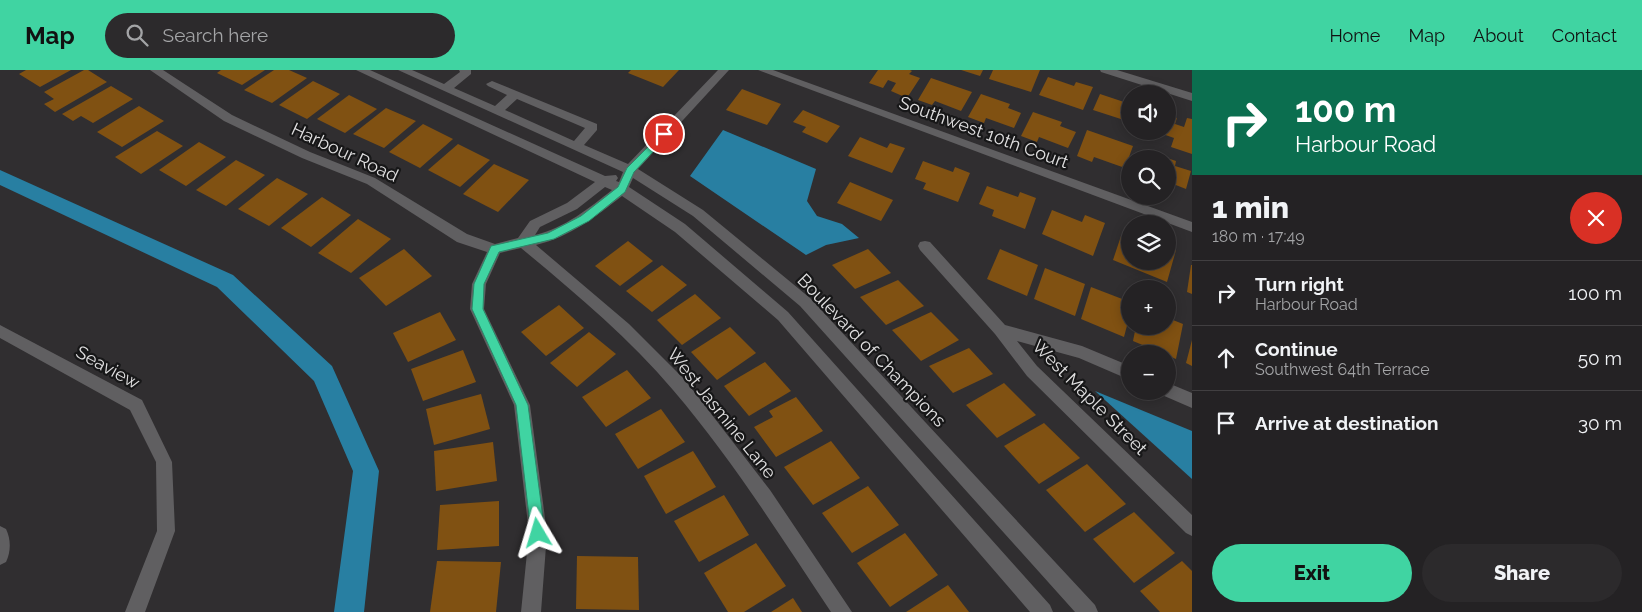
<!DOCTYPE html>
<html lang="en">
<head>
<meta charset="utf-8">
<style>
  :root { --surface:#242224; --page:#2c2a2c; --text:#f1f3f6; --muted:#a3a4a6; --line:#413f41; --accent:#40d4a2 }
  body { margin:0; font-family:Raleway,sans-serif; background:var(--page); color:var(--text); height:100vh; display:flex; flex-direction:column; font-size:19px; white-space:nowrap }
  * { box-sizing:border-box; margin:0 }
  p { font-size:16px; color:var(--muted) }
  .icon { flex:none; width:28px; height:28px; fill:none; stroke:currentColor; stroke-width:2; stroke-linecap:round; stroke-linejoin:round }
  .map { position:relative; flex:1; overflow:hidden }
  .panel { display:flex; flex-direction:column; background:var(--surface); width:450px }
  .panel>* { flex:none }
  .hud { background:#0b6e4f; color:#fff; overflow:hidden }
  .tools { position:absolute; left:1121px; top:15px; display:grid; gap:10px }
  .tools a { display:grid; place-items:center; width:55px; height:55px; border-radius:50%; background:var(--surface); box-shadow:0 2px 12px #0003,0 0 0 1px var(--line); font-size:25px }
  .pin { position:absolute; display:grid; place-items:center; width:42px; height:42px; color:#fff; margin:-21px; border:2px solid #fff; border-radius:50%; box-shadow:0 1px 5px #0007 }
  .me { position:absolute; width:55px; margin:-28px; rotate:353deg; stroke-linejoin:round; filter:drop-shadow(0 0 4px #0008) }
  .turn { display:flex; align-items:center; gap:18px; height:105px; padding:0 20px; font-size:22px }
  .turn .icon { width:65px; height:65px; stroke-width:2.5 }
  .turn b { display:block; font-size:35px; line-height:42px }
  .round { display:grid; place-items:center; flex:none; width:52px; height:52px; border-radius:26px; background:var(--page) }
  .overview { display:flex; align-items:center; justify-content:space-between; height:85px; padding:0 20px }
  h1 { font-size:30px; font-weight:800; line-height:38px }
  .primary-button { display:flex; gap:10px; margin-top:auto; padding:10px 20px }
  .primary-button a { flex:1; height:58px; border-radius:30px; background:var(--accent); color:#111; font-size:20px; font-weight:800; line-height:58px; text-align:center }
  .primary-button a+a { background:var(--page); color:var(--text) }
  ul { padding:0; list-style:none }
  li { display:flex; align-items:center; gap:15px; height:65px; padding:0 20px; border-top:1px solid var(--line) }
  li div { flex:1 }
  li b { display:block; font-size:19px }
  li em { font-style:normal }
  header { display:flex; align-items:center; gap:30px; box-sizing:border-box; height:70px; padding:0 25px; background:var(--accent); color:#111 }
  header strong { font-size:24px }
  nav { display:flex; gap:28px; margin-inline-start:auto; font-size:18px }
  .search { width:350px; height:45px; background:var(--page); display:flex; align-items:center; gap:12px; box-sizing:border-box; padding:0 18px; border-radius:28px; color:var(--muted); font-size:19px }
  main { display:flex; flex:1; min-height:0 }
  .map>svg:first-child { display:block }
  .water { fill:#287fa2 }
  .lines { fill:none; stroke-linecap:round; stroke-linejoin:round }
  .canal { fill:#287fa2; fill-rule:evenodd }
  .building { fill:#805112 }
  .minor { fill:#605f61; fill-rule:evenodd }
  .route { fill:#40d4a2; stroke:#2a8a69 }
  .labels { text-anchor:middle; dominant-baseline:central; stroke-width:4.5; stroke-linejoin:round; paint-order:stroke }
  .street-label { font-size:18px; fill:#e1e0e1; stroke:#171718 }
</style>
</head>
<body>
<header>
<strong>Map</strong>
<div class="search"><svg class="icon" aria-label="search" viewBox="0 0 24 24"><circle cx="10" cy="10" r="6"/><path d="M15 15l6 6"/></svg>Search here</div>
<nav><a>Home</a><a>Map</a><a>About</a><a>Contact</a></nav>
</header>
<main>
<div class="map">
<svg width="1192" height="542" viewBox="0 0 1192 542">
  <rect width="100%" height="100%" fill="#302e30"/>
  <!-- water -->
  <g class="water">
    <path d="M723,60L816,99L807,131L817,146L842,154L859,168L826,175L806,185L690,106Z"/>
    <path d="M1095,321L1192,361V409Z"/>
  </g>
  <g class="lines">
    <!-- canal -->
    <path class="canal" d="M0,100L233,205L332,296L379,401L364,542H334L353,401L314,311L217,217L0,115Z"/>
  </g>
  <!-- building -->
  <g class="building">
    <path d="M26,0H71L40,17L19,4Z"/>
    <path d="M84,0H88L107,12L55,42L44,34L54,29L44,22Z"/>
    <path d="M221,0H265L242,15L217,3Z"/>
    <path d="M274,0H289L307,8L272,33L244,20Z"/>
    <path d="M631,0H679L663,17L628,3Z"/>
    <path d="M878,0H910L912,1L909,4L920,8L907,28L891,21L896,13L888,10L883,18L869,13Z"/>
    <path d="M961,0H983L980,6Z"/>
    <path d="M993,0H1040L1031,22L989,9Z"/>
    <path d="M1048,7L1074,16L1076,12L1093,17L1083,40L1039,25Z"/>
    <path d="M931,8L972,22L961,41L935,31L932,35L918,30Z"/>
    <path d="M313,11L340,24L307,49L279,35Z"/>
    <path d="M111,16L133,29L93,53L81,46L73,51L62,44Z"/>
    <path d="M742,19L781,34L767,55L726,40Z"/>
    <path d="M981,24L1010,34L1008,38L1021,43L1014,58L986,48L984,53L968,47Z"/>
    <path d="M1100,24L1130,34V54L1126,53L1127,51L1093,40Z"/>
    <path d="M349,25L377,39L345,63L317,49Z"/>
    <path d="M139,36L164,51L122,77L97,62Z"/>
    <path d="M386,38L416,51L384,78L353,64Z"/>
    <path d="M803,40L840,56L827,73L802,62L806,57L793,52Z"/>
    <path d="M1033,42L1062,52L1060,56L1076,62L1068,78L1039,67L1037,72L1021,66Z"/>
    <path d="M1168,45L1177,48L1175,54L1184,57L1187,48L1192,49V84L1171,77L1174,68L1157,62L1168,61Z"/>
    <path d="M423,54L453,69L420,98L389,82Z"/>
    <path d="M1087,60L1133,76L1125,98L1094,87L1092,92L1077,86Z"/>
    <path d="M157,61L183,76L141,104L115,87Z"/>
    <path d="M860,67L887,78L890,73L905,78L892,103L848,86Z"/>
    <path d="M199,72L226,87L186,116L159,100Z"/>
    <path d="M458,74L490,90L460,117L428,100Z"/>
    <path d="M1143,80L1176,91L1175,96L1191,101L1186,119L1168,112V89H1140Z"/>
    <path d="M236,90L265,105L226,136L196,120Z"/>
    <path d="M923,91L953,102L955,97L970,103L958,132L923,119L926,113L915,109Z"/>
    <path d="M494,94L529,110L498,142L463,124Z"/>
    <path d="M277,108L308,124L269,156L238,139Z"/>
    <path d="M850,112L893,130L881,151L837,133Z"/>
    <path d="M987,116L1018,127L1020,122L1036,128L1025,159L992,146L994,140L979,134Z"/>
    <path d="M322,127L351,145L311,177L281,158Z"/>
    <path d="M1052,140L1082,152L1085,145L1105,153L1093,186L1042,164Z"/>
    <path d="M358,149L391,169L351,203L318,183Z"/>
    <path d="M1121,166L1130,169V191H1168V177L1176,180L1167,212L1113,190Z"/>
    <path d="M628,171L653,191L620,216L595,196Z"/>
    <path d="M404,179L432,206L386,236L359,208Z"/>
    <path d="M868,179L891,203L855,219L832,195Z"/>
    <path d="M1000,179L1038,195L1027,226L987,209Z"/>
    <path d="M662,195L687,215L652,242L626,221Z"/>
    <path d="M1191,195H1192V224L1187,222Z"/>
    <path d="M1045,198L1085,214L1075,246L1034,229Z"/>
    <path d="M898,210L924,236L886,255L860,227Z"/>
    <path d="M1091,217L1130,232V244L1124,267L1081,249Z"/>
    <path d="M695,224L721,248L682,275L657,250Z"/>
    <path d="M559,235L584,258L546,286L521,262Z"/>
    <path d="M440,242L456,270L408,292L393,263Z"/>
    <path d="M931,242L959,270L921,291L892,260Z"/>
    <path d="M1168,248L1183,254L1176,289L1133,271L1136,256H1168Z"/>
    <path d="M730,257L756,283L717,310L691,282Z"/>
    <path d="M589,262L616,284L577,317L550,293Z"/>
    <path d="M1192,270V296L1186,293Z"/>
    <path d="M969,278L993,304L953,323L929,296Z"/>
    <path d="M463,280L476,312L423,331L411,299Z"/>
    <path d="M765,292L791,321L749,346L724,316Z"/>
    <path d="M627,300L651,328L606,357L582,327Z"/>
    <path d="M1004,313L1036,345L997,368L966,335Z"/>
    <path d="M481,324L490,359L434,375L426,339Z"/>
    <path d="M796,327L823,361L776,387L754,357L773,347L769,341Z"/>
    <path d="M661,339L685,372L638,399L615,364Z"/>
    <path d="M1044,353L1080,388L1039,414L1004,376Z"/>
    <path d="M831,371L860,408L813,435L784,397Z"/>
    <path d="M493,372L497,411L436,421L434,381Z"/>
    <path d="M693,381L716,417L666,444L644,406Z"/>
    <path d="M1087,394L1126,434L1085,462L1046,420Z"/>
    <path d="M868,416L899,455L852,483L822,443Z"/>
    <path d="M724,425L749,465L699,492L674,451Z"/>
    <path d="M499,431V476L437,480L440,435Z"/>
    <path d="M1134,442L1175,483L1134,513L1093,469Z"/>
    <path d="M905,463L938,505L890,537L857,493Z"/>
    <path d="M756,473L786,516L744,542H728L704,503Z"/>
    <path d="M577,486L638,487L639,540L576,539Z"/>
    <path d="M437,491L501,492L496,542H430Z"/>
    <path d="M1182,491L1192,501V542H1160L1140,521Z"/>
    <path d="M948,515L969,542H906Z"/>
    <path d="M793,528L802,542H771Z"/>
  </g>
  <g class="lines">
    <!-- minor -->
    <g class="minor">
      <path d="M150,0H163L232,45L310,82L375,108L467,164L495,174L518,168L530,151L567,133L595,112L356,0H370L605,106L616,105L618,108L616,111L619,112L623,102L398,0H412L444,14L460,2L459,0H471V4L454,18L495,36L507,25L488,16L486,14L492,11L597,54V60L584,75L628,94L718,0H729L638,99L703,140L810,228L1095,535L1098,542H1075L800,236L693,146L633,108L629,117L685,154L788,242L1050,535L1053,542H1030L778,250L675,162L622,126C595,147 570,167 536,175L629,254L685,310L770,420L852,542H831C781,467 732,389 673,320C628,267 574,222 521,178L500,183L486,214L484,239L530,335L547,463L541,542H521L529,463L514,335L470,239L472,214L487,182L457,172L367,114L302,88L224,51ZM517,29L585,58L574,71L505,40ZM605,117L612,120C589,138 565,158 535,165L540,157L577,139Z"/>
      <path d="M758,0H773L1192,152V162Z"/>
      <path d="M1100,0H1117L1192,23V31L1101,2Z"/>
      <path d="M925,171L930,172L1005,255L1082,276L1130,296V310L1079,288L1017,271L1037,296L1192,445V466L1186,463L1027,306L995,264L920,180L918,176L920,172Z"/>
      <path d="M0,255L142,330L172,392L175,461L145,542H125L157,461L156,392L130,340L0,268Z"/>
      <path d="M1168,313L1192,323V338L1162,325L1161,321H1168Z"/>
      <path d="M0,456L6,459C11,469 11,482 6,492L0,495Z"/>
    </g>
  </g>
  <!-- route -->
  <path class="route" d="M664,61L669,64L668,66L634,102L625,122L589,151L554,169L499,182L484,214L483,239L528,335L545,463L543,468L538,470L533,468L531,463L516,335L472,239L474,214L491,176L548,163L581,146L618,117L627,98Z"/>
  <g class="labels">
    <!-- street labels -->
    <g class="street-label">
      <text transform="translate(984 62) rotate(20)">Southwest 10th Court</text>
      <text transform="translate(345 82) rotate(25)">Harbour Road</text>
      <text transform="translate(872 280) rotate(46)">Boulevard of Champions</text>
      <text transform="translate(108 297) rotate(29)">Seaview</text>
      <text transform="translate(1090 327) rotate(45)">West Maple Street</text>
      <text transform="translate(722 343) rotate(51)">West Jasmine Lane</text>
    </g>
  </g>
</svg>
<div class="tools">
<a><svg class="icon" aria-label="sound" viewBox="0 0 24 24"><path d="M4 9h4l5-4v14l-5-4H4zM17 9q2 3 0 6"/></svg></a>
<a><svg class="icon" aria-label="search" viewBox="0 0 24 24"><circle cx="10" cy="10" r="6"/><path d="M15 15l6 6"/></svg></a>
<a><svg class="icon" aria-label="layers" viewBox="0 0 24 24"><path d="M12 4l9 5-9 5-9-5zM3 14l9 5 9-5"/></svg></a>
<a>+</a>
<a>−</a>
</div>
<div class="pin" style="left:664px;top:64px;background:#d93025"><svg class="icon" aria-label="arrive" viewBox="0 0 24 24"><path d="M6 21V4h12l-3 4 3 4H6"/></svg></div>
<svg class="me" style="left:538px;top:463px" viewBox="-20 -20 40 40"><path d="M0-17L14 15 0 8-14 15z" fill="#40d4a2" stroke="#fff" stroke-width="4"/></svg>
</div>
<section class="panel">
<div class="hud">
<div class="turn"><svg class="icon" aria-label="right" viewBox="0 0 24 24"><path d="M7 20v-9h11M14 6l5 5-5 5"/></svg><div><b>100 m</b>Harbour Road</div></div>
</div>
<div class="overview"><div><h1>1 min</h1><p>180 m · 17:49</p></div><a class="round" style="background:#d93025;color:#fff"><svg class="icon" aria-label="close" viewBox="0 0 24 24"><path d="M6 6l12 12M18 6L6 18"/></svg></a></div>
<ul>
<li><svg class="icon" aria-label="right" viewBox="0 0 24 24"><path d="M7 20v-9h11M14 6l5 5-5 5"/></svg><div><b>Turn right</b><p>Harbour Road</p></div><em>100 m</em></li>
<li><svg class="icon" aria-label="ahead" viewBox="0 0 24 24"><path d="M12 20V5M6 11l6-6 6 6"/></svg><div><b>Continue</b><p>Southwest 64th Terrace</p></div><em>50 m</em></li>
<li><svg class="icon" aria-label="arrive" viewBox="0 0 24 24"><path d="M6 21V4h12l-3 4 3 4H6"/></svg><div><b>Arrive at destination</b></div><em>30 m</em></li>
</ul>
<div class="primary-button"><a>Exit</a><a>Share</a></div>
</section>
</main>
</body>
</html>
